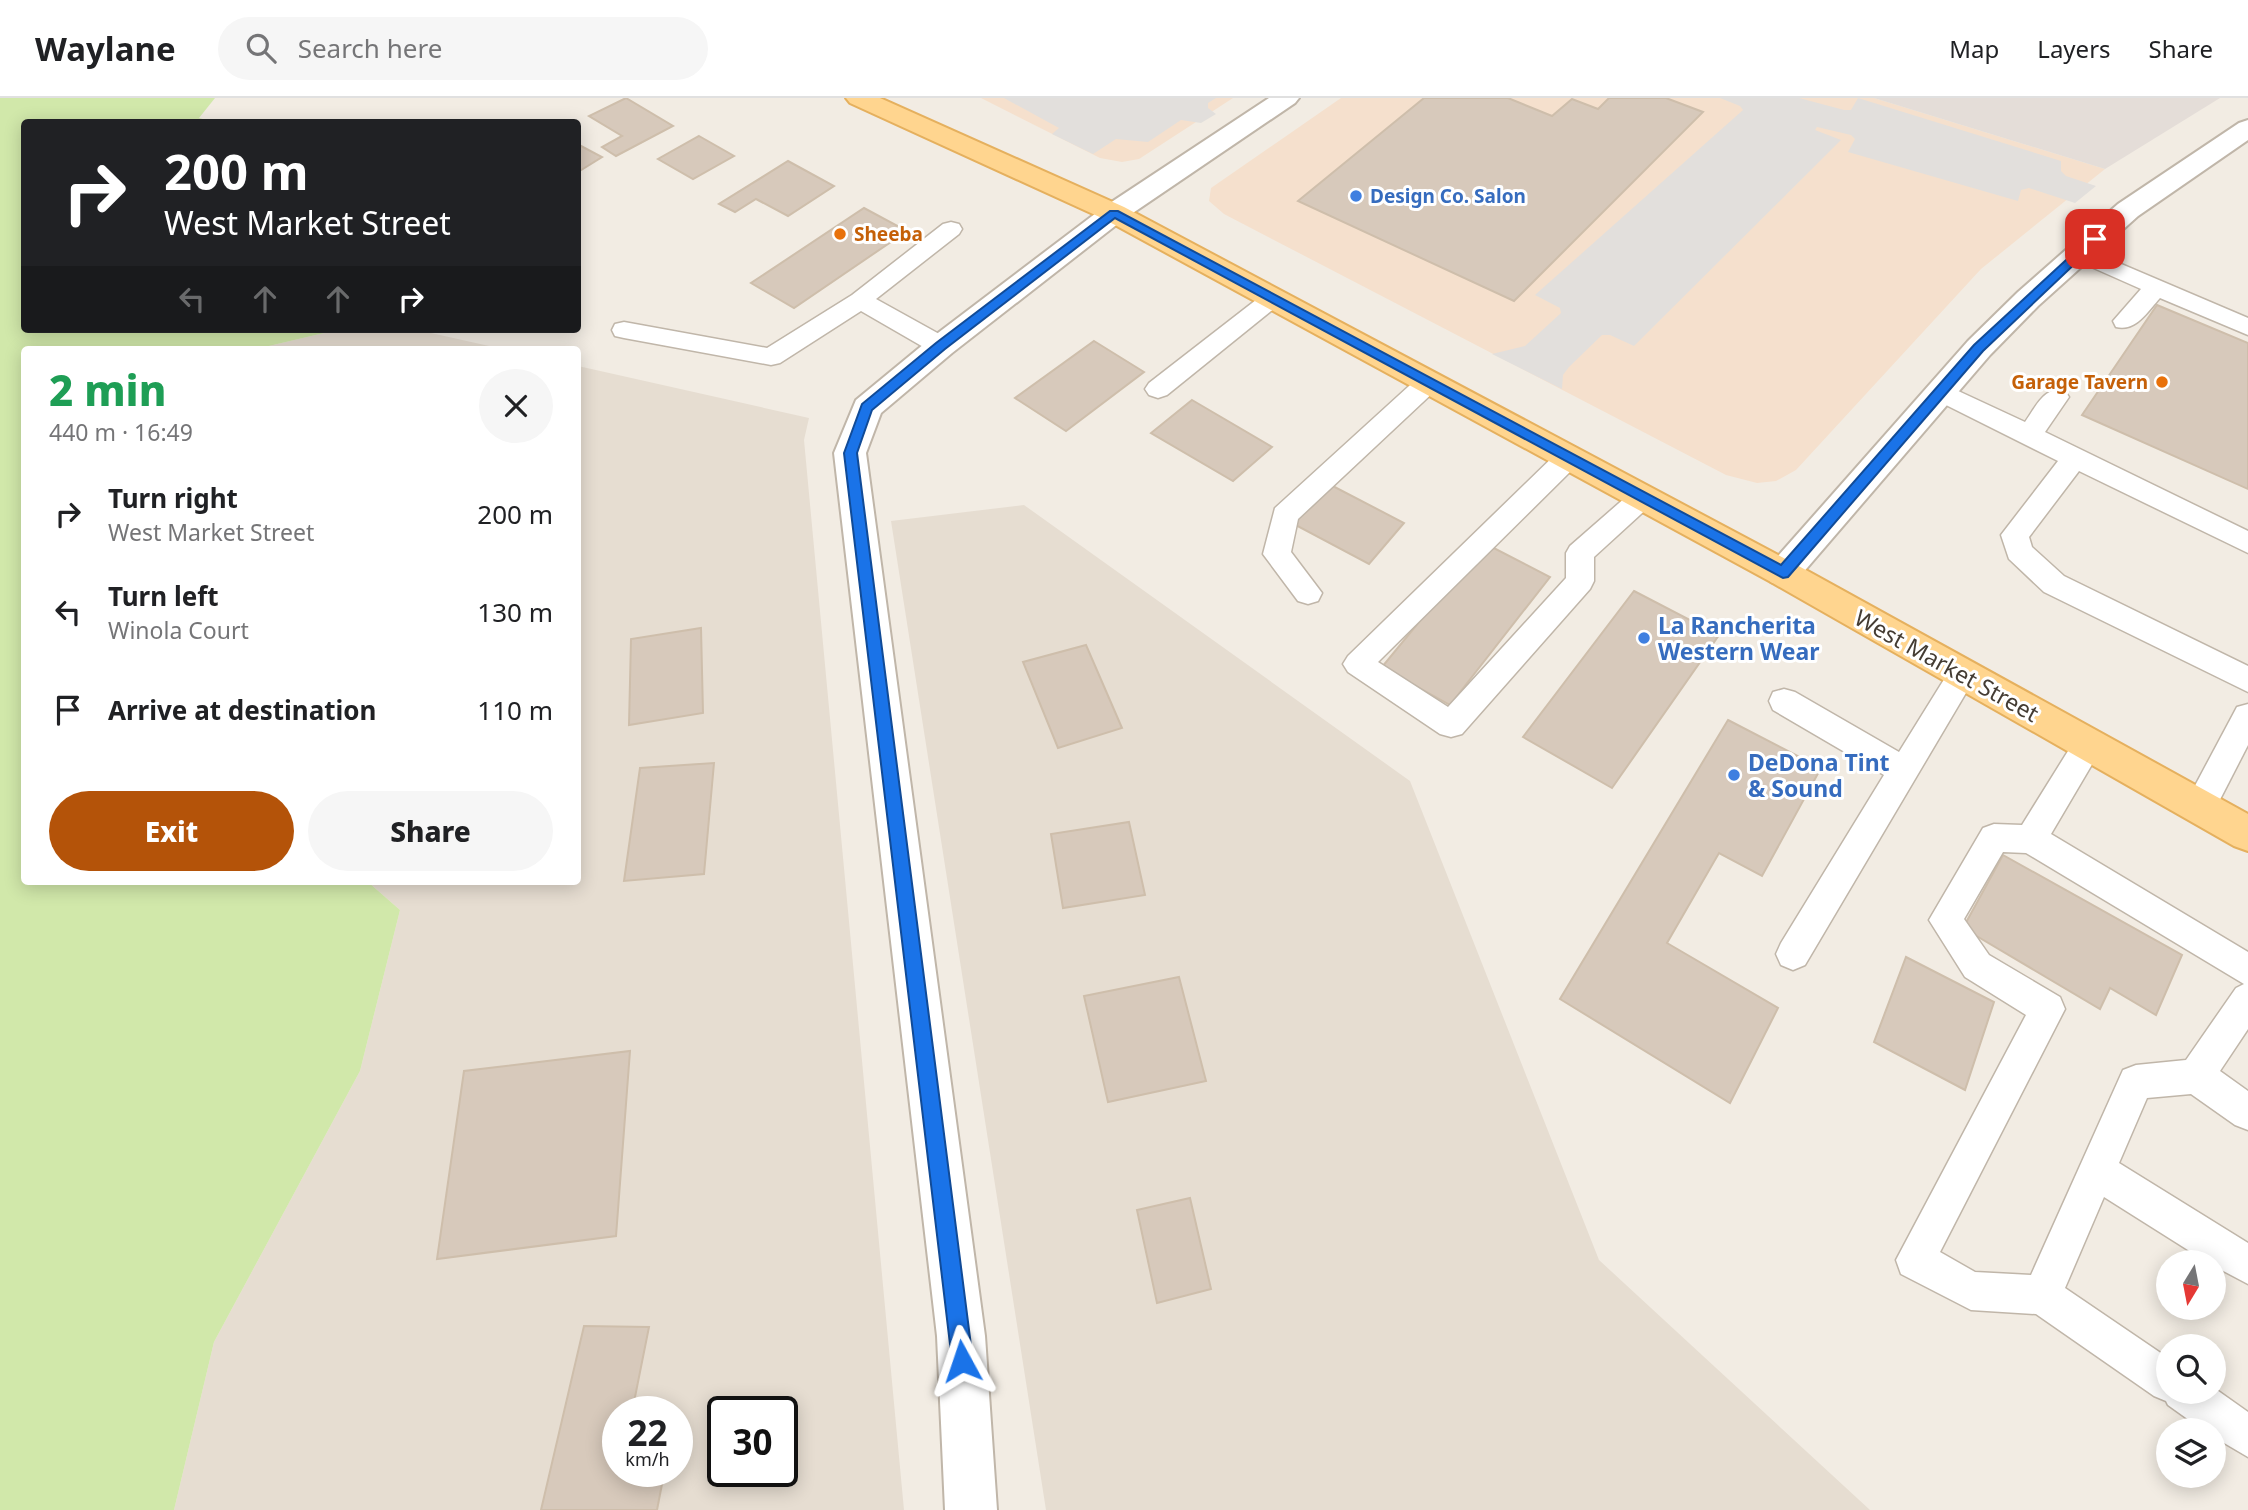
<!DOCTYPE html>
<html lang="en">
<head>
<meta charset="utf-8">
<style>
  :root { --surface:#fff; --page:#f6f6f6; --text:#202124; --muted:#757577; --line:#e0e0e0; --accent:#b45309 }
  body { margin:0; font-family:"Noto Sans",sans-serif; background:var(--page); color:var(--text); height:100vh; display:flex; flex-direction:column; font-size:26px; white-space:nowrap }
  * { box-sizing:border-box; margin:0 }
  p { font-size:23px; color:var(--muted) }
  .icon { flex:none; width:38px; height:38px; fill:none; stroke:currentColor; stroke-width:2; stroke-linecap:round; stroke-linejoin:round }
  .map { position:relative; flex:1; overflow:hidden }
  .details { position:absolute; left:21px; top:248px; width:560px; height:539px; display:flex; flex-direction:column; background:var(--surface); border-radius:7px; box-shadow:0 4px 18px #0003 }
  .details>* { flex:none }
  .top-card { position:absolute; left:21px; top:21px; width:560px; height:214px; border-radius:7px; box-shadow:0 4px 18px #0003; background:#202124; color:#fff; overflow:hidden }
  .needle { width:46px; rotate:190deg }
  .tools { position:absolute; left:2156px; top:1152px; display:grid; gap:14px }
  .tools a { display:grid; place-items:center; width:70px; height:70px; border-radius:50%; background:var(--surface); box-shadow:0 4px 18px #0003; font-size:35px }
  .speed { position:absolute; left:602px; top:1298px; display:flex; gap:14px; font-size:35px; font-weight:700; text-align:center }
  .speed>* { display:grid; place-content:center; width:91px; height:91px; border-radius:50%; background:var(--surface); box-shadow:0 4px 18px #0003; line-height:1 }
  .speed small { font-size:18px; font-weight:400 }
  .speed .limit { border:4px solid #111; border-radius:10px; background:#fff; color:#111 }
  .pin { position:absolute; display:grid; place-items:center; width:60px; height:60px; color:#fff; margin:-30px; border-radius:14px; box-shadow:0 4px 10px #0006 }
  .me { position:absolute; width:77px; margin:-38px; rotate:355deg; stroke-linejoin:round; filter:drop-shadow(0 0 5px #0008) }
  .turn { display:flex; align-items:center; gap:24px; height:147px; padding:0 28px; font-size:32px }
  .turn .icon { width:91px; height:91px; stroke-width:2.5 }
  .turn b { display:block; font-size:49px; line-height:60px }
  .lanes { display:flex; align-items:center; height:66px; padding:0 28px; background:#0003; justify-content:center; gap:35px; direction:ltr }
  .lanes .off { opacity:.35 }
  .round { display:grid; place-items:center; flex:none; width:74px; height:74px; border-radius:37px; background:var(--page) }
  .summary { display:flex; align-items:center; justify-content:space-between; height:119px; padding:0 28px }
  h1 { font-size:42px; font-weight:800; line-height:52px; color:#1e9e55 }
  .button { display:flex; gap:14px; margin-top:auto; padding:14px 28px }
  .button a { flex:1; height:80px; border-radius:42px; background:var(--accent); color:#fff; font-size:28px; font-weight:800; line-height:80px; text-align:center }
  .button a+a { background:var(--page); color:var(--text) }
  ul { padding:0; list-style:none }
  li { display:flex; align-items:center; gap:21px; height:98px; padding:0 28px }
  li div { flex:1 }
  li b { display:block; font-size:26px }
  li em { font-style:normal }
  header { display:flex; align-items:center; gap:42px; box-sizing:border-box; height:98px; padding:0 35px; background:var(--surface); border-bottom:2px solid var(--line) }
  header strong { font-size:33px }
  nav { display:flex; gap:38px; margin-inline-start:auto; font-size:24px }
  .search { width:490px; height:63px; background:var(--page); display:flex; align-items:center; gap:18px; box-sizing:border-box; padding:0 24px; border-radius:38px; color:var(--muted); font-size:26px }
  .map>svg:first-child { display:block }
  .residential { fill:#e6ddd1; fill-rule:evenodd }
  .commercial { fill:#f5e0cd }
  .industrial { fill:#e4ddd8 }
  .green { fill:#d1e8aa }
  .parking { fill:#e2dfdc }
  .building { fill:#d7c9bb; stroke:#cebeab; stroke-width:2 }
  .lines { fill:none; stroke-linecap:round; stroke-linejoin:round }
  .lane-casing { stroke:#c0b6a9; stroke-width:3 }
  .street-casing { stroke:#c0b6a9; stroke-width:4 }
  .primary-casing { stroke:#e5b05e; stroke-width:4 }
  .lane { fill:#fff; fill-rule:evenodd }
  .street { fill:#fff; fill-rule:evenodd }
  .primary { fill:#ffd58f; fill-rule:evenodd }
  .route { fill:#1a73e8; stroke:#114b97; stroke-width:2 }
  .shop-dot { fill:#3f7fe0; stroke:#fff; stroke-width:2.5 }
  .food-dot { fill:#e8710a; stroke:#fff; stroke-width:2.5 }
  .labels { text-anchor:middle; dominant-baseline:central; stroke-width:6; stroke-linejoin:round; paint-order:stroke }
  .far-shop-label { font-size:19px; font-weight:bold; fill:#366cbe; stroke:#fff; text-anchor:start }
  .far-food-label { font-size:19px; font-weight:bold; fill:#c56008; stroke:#fff; text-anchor:start }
  .shop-label { font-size:23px; font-weight:bold; fill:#366cbe; stroke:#fff; text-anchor:start }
  .street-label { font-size:23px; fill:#443c33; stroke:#fff }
</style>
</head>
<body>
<header>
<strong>Waylane</strong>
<div class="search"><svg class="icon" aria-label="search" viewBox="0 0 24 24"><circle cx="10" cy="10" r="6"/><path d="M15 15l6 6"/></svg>Search here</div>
<nav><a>Map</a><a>Layers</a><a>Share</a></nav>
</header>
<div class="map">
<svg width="2248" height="1412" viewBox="0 0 2248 1412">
  <rect width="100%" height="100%" fill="#f2ece3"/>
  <!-- residential -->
  <g class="residential">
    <path d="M341,231H413L507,252H252Z"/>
    <path d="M578,268L809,320L804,342L904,1412H174L214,1244L360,973L400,812L368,784H578ZM618,1314H677V1374H618ZM723,1314H782V1374H723Z"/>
    <path d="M1024,407L1410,683L1599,1162L1870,1412H1046L891,423Z"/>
  </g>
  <!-- commercial -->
  <g class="commercial">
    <path d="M981,0H1233L1139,61L1122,64L1100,60Z"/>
    <path d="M1341,0H1874L2105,71L1981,171L1796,372L1776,383L1757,385L1726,377L1224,116L1209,103L1211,90Z"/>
  </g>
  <!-- industrial -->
  <path class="industrial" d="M1874,0H2220L2105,71Z"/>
  <!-- green -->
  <path class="green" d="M0,0H215L199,20L214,24H24V231H341L252,252H24V784H368L400,812L360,973L214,1244L174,1412H0Z"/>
  <!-- parking -->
  <g class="parking">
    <path d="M1004,0H1216L1208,5V10L1216,16L1201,25L1181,22L1148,44L1116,41L1093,56L1052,36L1059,30Z"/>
    <path d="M1720,0H1799L1844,12H1851L1858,0L2061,63V73L2066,78L2096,88L2075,105L2029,90L2021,92L2018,103L1848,54L1855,41L1851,37L1817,29L1815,32L1841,42L1634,248L1610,237H1602L1569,269L1563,277L1562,291L1492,256L1525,248L1561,215L1560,210L1535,197L1743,12L1740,8Z"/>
  </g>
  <!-- building -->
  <g class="building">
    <path d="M626,0L673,28L616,58L602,49L622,38L589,18Z"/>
    <path d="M1424,0H1508L1552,18L1572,1L1598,11L1609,0H1666L1703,14L1514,203L1298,103Z"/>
    <path d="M699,38L734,58L693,81L658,61Z"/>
    <path d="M581,48L602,59L578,74V50Z"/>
    <path d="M788,63L834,88L788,118L756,101L735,114L719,106Z"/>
    <path d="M864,110L907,133L794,210L751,185Z"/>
    <path d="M2157,207L2248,245V391L2082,317Z"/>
    <path d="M1094,243L1144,274L1066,333L1015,300Z"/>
    <path d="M1192,302L1272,349L1233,383L1151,335Z"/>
    <path d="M1325,384L1404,425L1369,466L1288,423Z"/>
    <path d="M1484,445L1550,479L1450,607L1382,569Z"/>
    <path d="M1634,493L1719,537L1612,690L1523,639Z"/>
    <path d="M701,530L703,615L629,627L631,541Z"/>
    <path d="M1086,547L1122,630L1058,650L1023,564Z"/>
    <path d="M1728,622L1821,670L1762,778L1719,755L1667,845L1778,910L1730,1005L1560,901Z"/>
    <path d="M714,665L704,776L624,783L640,670Z"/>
    <path d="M1129,724L1145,797L1063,810L1051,736Z"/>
    <path d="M2003,757L2182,857L2156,917L2110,890L2100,911L1963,830Z"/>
    <path d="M1906,859L1994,904L1965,992L1874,944Z"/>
    <path d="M1179,879L1206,983L1108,1004L1084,898Z"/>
    <path d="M630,953L616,1138L437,1161L464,973Z"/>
    <path d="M1190,1100L1211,1191L1157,1205L1137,1112Z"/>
    <path d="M584,1228L649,1229L632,1314H618V1374L664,1376L657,1412H541Z"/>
  </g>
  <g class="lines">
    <defs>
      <g id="lane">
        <path d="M951,124L959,126L962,131L959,136L876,201L950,242L953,248L950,254L941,256L932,254L861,213L780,265L771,267L624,240L615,238L612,232L615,226L624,224L767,250L852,197L943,126Z"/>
        <path d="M2079,148L2248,220V237L2160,200C2148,213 2136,234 2116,229L2113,223L2141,191L2071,160L2067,155L2071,150Z"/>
        <path d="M1273,192L1281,195L1285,200L1281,205L1167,297L1158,300L1149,297L1145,291L1149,285L1265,195Z"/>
        <path d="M1429,275L1438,278L1442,284L1438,290L1298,421L1291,454L1322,495L1318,503L1308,506L1298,503L1263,456L1275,410L1420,278Z"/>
        <path d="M1941,285L2025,324C2036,309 2044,287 2065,293L2069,299L2045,334L2248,433V455L2079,373L2029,439L2032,449L2064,478L2248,568V594L2044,494L2009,461L2001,437L2058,363L1932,300L1928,294L1932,288Z"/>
        <path d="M1569,350L1578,352L1582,359L1578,366L1378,564L1448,609L1566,480V455L1570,448L1634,392L1643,389L1652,392L1656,399L1652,406L1594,459V483L1590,491L1462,636L1451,639L1440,636L1348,574L1343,566L1348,558L1560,352Z"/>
        <path d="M1963,563L1973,567L1978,575L1973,583L1805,867L1793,872L1781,867L1776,856L1781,845L1884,677L1773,612L1769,603L1773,594L1784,591L1795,594L1899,654L1953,567Z"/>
        <path d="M2248,606V647L2211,719L2200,723L2189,719L2184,709L2189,699L2237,609Z"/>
        <path d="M2089,633L2100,637L2104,646L2051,736L2248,854V931L2220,973L2248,993V1032L2235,1027L2191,996L2147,1000L2119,1065L2248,1145V1186L2214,1168V1164H2207L2104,1099L2065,1190L2168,1260V1293H2214V1290L2248,1314V1359L2214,1339V1332H2203L2168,1307L2166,1303L2154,1298L2036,1216L1971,1212L1901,1176L1896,1162L2026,917L1965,879L1929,822L1983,730L1994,726L2022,727L2078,637ZM2003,754L2026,755L2244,886L2236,890L2186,962L2136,967L2123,972L2031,1177L1975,1174L1940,1154L2065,911L2060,899L1989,857L1964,821Z"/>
      </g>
      <g id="street">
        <path d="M1269,0H1299L1295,5L1124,121L952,255L881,315L866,355L985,1238L997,1412H945L937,1238L834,355L856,302L930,241L1104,109Z"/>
        <path d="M2248,22V42L2138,118L2038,208L1990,257L1795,484L1783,488L1771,484L1766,475L1771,466L1968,243L2018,194L2118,106L2239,25Z"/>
      </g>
      <path id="primary" d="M846,0H880L1124,109L1795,466L2248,716V753L2234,748L1771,484L1104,121L850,5Z"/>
    </defs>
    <!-- lane casing -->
    <use href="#lane" class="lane-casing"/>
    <!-- street casing -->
    <use href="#street" class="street-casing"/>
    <!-- primary casing -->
    <use href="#primary" class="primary-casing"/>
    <!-- lane -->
    <use href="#lane" class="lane"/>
    <!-- street -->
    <use href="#street" class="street"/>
    <!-- primary -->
    <use href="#primary" class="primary"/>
  </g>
  <!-- route -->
  <path class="route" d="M1110,113H1118L1781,467L1974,247L2091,139L2101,141L1983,253L1788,479L1783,480L1115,120L945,251L872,312L857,355L973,1263L970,1270L962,1273L955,1270L952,1263L844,355L862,306L936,245Z"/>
  <!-- markers -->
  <g class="shop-dot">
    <circle cx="1356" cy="98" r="7"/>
    <circle cx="1644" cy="540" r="7"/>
    <circle cx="1734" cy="677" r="7"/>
  </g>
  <g class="food-dot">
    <circle cx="840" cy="136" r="7"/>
    <circle cx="2162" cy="284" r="7"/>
  </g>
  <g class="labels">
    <!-- far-shop labels -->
    <g class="far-shop-label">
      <text x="1370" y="98">Design Co. Salon</text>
    </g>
    <!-- far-food labels -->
    <g class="far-food-label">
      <text x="854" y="136">Sheeba</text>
      <text x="2148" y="284" text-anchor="end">Garage Tavern</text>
    </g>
    <!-- shop labels -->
    <g class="shop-label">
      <text x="1658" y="527">La Rancherita<tspan x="1658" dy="26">Western Wear</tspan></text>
      <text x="1748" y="664">DeDona Tint<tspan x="1748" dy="26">&amp; Sound</tspan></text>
    </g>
    <!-- street labels -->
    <g class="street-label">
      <text transform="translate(1947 567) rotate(29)">West Market Street</text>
    </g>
  </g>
</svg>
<div class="tools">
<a><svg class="needle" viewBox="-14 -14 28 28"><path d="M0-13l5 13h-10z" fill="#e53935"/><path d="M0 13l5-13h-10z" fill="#757577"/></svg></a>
<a><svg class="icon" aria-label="search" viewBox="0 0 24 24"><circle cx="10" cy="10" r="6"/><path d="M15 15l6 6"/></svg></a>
<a><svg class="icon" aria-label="layers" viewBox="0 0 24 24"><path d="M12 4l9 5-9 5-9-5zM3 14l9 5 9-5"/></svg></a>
</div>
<div class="speed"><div>22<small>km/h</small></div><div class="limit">30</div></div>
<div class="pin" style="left:2095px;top:141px;background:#d93025"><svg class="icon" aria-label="arrive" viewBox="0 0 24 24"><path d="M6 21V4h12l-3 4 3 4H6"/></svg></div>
<svg class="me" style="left:962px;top:1263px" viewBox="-20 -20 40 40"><path d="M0-17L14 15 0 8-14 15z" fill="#1a73e8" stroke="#fff" stroke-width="4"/></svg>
<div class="top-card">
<div class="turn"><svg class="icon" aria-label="right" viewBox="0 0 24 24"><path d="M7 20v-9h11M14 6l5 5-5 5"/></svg><div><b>200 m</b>West Market Street</div></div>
<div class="lanes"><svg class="icon off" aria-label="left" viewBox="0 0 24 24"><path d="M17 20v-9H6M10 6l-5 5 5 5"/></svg><svg class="icon off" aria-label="ahead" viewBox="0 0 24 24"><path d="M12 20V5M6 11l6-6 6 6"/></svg><svg class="icon off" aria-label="ahead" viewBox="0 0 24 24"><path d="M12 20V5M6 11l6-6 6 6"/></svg><svg class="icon" aria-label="right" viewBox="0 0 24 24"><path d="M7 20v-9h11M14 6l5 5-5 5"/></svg></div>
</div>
<section class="details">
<div class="summary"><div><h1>2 min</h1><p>440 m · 16:49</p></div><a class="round"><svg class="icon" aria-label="close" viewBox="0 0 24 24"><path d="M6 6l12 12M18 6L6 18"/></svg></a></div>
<ul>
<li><svg class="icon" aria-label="right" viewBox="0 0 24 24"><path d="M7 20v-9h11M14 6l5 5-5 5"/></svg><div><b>Turn right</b><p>West Market Street</p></div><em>200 m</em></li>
<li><svg class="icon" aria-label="left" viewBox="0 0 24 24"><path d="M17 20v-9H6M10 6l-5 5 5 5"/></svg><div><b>Turn left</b><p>Winola Court</p></div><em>130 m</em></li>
<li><svg class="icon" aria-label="arrive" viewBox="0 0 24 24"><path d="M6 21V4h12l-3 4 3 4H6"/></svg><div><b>Arrive at destination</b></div><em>110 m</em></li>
</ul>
<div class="button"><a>Exit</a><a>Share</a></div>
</section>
</div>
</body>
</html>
